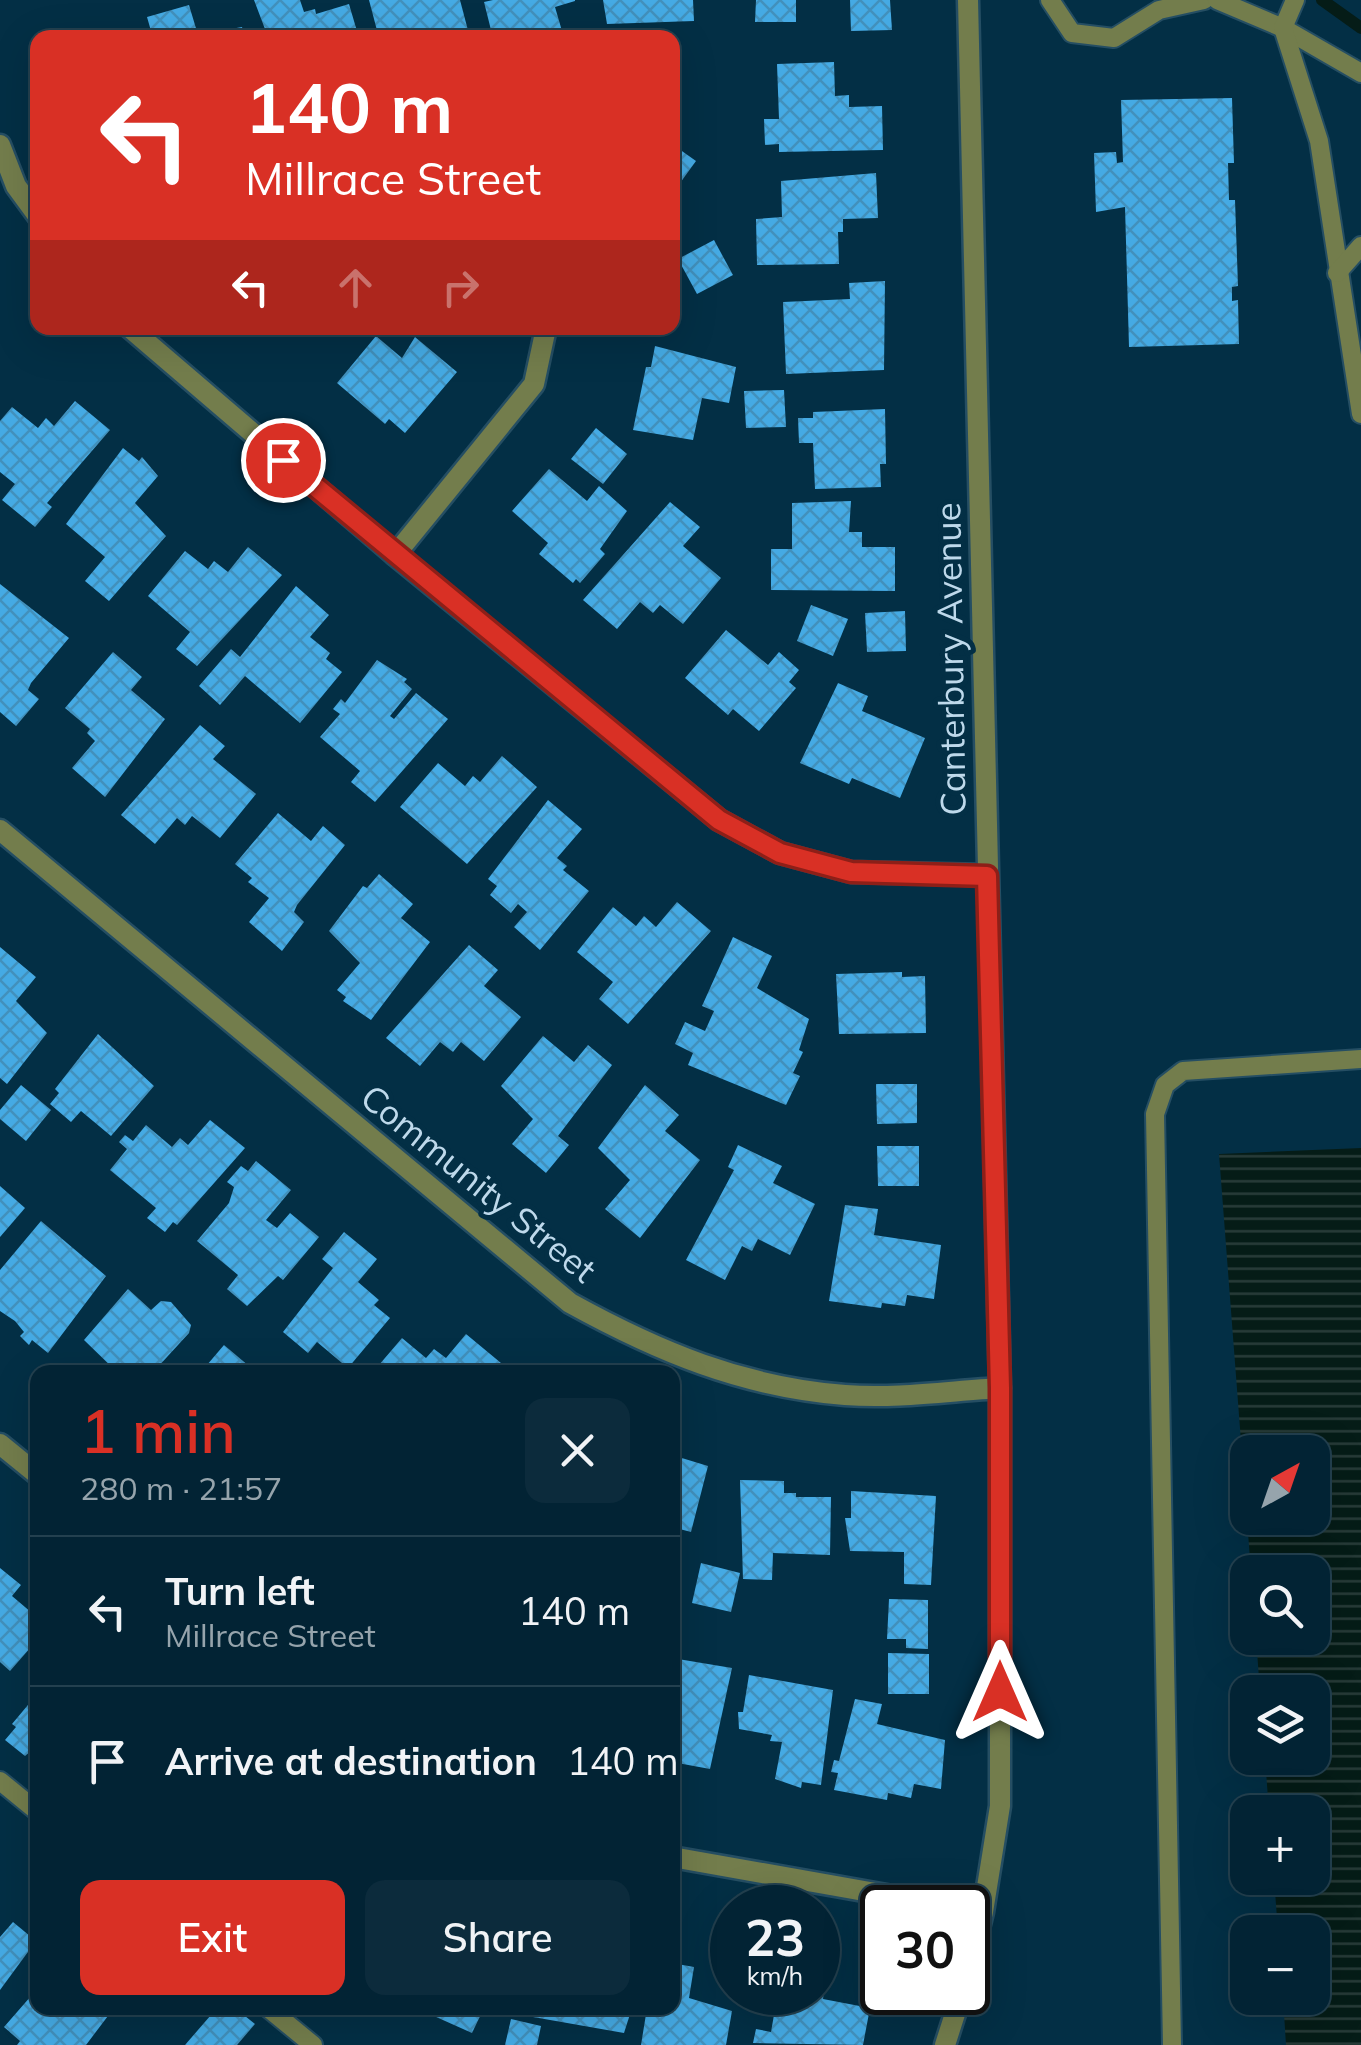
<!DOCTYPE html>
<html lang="en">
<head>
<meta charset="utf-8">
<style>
  :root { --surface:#022334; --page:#0c2b3c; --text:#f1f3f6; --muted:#96a4ac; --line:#23404f; --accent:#d93025 }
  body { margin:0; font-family:Mulish,sans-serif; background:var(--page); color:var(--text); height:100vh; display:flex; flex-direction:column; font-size:38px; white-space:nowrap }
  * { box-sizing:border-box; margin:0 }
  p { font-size:32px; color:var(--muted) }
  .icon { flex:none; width:55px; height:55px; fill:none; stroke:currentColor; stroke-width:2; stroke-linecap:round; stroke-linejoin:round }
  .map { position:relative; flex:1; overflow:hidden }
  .drawer { position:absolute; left:30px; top:1365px; width:650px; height:650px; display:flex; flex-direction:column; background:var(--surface); border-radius:20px; box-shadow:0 10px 40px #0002,0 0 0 2px var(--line) }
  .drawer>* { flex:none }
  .hud { position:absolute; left:30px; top:30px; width:650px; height:305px; border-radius:20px; box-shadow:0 10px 40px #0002,0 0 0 2px var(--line); background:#d93025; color:#fff; overflow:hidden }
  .needle { width:65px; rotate:40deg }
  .fabs { position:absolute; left:1230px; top:1435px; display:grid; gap:20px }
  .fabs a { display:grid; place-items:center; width:100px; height:100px; border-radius:20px; background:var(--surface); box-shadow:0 10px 40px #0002,0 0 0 2px var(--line); font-size:50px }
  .speed { position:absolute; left:710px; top:1885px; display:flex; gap:20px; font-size:50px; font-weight:700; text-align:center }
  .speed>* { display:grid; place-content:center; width:130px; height:130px; border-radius:50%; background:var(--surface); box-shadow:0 10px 40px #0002,0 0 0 2px var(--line); line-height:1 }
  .speed small { font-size:25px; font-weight:400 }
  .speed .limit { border:5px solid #111; border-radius:15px; background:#fff; color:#111 }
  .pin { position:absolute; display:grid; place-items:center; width:85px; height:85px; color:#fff; margin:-42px; border:5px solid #fff; border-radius:50%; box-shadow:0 2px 10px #0007 }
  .me { position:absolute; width:110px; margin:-55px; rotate:0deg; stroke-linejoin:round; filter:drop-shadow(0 0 8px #0008) }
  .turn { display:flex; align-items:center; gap:35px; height:210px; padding:0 50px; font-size:45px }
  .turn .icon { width:130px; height:130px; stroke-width:2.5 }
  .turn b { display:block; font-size:70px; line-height:85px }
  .lanes { display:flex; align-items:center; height:95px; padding:0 50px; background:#0003; justify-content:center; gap:50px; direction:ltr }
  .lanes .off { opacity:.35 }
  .round { display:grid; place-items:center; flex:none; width:105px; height:105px; border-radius:20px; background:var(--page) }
  .head { display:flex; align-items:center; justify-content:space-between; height:170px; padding:0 50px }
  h1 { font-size:60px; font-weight:600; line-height:75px; color:var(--accent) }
  .cta { display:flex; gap:20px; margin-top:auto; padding:20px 50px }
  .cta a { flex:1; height:115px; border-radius:20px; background:var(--accent); color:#fff; font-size:40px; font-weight:600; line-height:115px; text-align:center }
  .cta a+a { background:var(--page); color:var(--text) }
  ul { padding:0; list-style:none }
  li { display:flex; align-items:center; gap:30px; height:150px; padding:0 50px; border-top:2px solid var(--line) }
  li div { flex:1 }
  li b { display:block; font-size:38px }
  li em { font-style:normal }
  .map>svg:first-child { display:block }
  .water { fill:url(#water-rules); fill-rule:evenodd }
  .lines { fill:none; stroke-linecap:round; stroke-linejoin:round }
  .stream { stroke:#051c17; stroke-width:12 }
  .building { fill:url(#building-cross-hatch) }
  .lane-casing { stroke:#254e63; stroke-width:22 }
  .street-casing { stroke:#254e63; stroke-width:25 }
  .lane { stroke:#737d4c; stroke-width:18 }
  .street { stroke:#737d4c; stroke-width:20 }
  .route-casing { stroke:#8d1f18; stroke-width:25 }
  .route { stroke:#d93025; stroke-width:18 }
  .labels { text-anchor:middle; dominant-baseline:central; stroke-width:10; stroke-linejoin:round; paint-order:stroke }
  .street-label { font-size:35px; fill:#bed9eb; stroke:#032f45 }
</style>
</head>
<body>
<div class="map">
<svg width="1361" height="2045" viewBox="0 0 1361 2045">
  <defs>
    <pattern id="water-rules" width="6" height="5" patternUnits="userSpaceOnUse" patternTransform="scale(2.5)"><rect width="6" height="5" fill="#051c17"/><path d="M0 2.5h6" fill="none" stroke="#283c39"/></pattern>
    <pattern id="building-cross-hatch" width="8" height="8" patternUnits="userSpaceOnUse" patternTransform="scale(2.5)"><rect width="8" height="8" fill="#45aae4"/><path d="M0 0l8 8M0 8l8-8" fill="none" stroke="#4290bc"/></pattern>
  </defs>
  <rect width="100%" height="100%" fill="#032f45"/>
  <!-- water -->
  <path class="water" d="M1361,1148V2045H1286L1283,1998H1312V1932H1278L1274,1878H1312V1812H1269L1265,1758H1312V1692H1260L1256,1638H1312V1572H1251L1219,1154ZM1248,1452H1312V1518H1248Z"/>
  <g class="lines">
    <!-- stream -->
    <path class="stream" d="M1322,0L1361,28"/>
  </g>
  <!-- building -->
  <g class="building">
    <path d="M254,0H300L304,12L315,9L316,14L349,4L359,38L268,37Z"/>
    <path d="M369,0H460L470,38H379Z"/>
    <path d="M493,0H575V1L555,7L562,31L537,38H511L510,34L493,38L484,2Z"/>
    <path d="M603,0H693L694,21L607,24Z"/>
    <path d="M756,0H796V22H755Z"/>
    <path d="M850,0H890L892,30L851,31Z"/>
    <path d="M189,5L198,35L242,27L245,38H153L147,17Z"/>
    <path d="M834,62L835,96L849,95V107L882,106L883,150L779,152V144L765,145L764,119H779L777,64Z"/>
    <path d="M1232,98L1234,163H1228L1229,200H1235L1238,286L1232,287V301L1238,300L1239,344L1129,347L1125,207L1096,212L1094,153L1116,152L1117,163L1123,162L1121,100Z"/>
    <path d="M672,144L696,161L672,194Z"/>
    <path d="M876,173L878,218L843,219V232H838L839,264L757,265L756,219L782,217L781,181Z"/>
    <path d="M714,240L733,275L697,294L678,259Z"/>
    <path d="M885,281L884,370L786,374L783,302L850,299L849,283Z"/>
    <path d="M376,336L402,358L415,337L457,372L405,433L389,419L385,424L337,383Z"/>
    <path d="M655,346L736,367L729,403L702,398L693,440L633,430L646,367H651Z"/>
    <path d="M784,390L786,427L746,428L744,391Z"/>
    <path d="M75,401L110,430L47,503L52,507L35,527L2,500L15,484L0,472V421L12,407L38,428L46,418L54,426Z"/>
    <path d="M885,409L886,464H880L881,487L815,489L813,443H799L798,418H813V412Z"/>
    <path d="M596,428L627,454L603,484L571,459Z"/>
    <path d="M123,448L139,461L142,457L158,476L135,503L166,536L109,601L85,581L105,557L66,524Z"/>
    <path d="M549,469L587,501L599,486L627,511L600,549L605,554L580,583L576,579L573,583L539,554L548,543L512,511Z"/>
    <path d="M851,501L849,532H862V547H895V591L771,590V549H792V503Z"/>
    <path d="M670,502L700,527L683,546L721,578L683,624L660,605L653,613L640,602L617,629L583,600Z"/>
    <path d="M248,547L282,575L197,666L176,649L190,632L148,596L185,551L208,569L214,561L228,572Z"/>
    <path d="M0,584L69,638L31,683L28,690L39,699L16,726L0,712Z"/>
    <path d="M296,586L329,615L310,637L330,653L326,659L342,672L300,723L245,676L220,705L199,686L231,649L240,657Z"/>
    <path d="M811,605L848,619L833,656L797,641Z"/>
    <path d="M905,611L906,651L867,652L865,613Z"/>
    <path d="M726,630L768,665L779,652L799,670L789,682L796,688L759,731L733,709L728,715L685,678Z"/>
    <path d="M113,652L142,677L131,690L165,719L105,797L72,768L95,741L87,733L90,729L65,708Z"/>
    <path d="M377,660L407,679L404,682L412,689L390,716L394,719L416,693L448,719L375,802L351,782L360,771L320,737L340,714L333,709L341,699L345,703Z"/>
    <path d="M838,683L868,696L862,711L925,738L900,798L852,778L849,784L800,763Z"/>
    <path d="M200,725L225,746L213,759L256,794L220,838L192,816L185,825L177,818L155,844L121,815Z"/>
    <path d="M502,756L537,787L467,864L400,807L438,763L465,786L473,776L480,782Z"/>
    <path d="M548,800L582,829L557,858L567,866L563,870L589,891L540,950L514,927L527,912L518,904L511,913L490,895L497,886L488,879Z"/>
    <path d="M278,813L311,841L323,826L345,845L297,905L294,912L304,922L282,951L249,922L269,898L248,882L252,878L235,864Z"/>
    <path d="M379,874L413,904L401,918L430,942L371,1020L343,1001L346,997L337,990L360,963L329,931L363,886L367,888Z"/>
    <path d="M677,902L711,931L628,1024L599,999L613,982L577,952L613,907L636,926L644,916L656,927Z"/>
    <path d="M733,937L772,956L757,988L809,1019L799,1050L803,1052L793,1073L800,1076L786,1105L688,1065L693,1053L675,1044L685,1022L705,1031L714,1011L702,1006Z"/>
    <path d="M469,945L498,970L484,986L521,1017L484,1061L461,1042L453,1052L440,1042L420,1066L386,1038Z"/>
    <path d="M0,947L36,977L16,1001L47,1033L7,1084L0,1078Z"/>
    <path d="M902,972V977L925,976L926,1033L839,1034L836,974Z"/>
    <path d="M98,1034L154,1086L111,1136L81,1111L71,1122L50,1104L59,1093L55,1089Z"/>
    <path d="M543,1036L574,1062L588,1045L612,1065L558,1136L569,1145L546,1173L512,1144L533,1119L501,1086Z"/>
    <path d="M876,1084H917V1123L877,1124Z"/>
    <path d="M21,1085L51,1110L26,1141L0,1119V1110Z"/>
    <path d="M645,1085L679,1115L665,1131L700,1160L640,1238L605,1209L630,1180L598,1148Z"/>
    <path d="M210,1120L245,1148L177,1225L173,1222L165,1232L147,1218L156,1208L110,1170L127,1149L119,1142L125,1135L133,1141L146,1125L172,1147L180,1138L188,1145Z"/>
    <path d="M738,1145L782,1166L773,1183L815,1204L790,1255L758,1239L752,1251L742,1246L725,1280L686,1260L734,1170L728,1167Z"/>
    <path d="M877,1146H919V1186H878Z"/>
    <path d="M256,1161L291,1190L266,1220L277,1228L290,1213L319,1237L283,1280L278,1276L247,1306L227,1289L238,1275L197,1241L229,1203L234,1187L227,1182L241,1166L248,1171Z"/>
    <path d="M0,1186L25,1208L0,1237Z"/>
    <path d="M845,1205L878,1209L874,1235L941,1245L934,1299L907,1295L905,1306L882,1303L881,1308L829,1301Z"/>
    <path d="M41,1221L106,1276L48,1353L32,1340L29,1345L20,1336L24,1332L15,1321L0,1311V1270Z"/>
    <path d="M344,1232L377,1259L358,1282L379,1300L374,1305L390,1318L348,1368L317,1342L308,1353L283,1332L333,1268L322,1259Z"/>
    <path d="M128,1289L151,1310L161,1301L171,1302L191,1325L189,1333L156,1369L159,1372H117L84,1340Z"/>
    <path d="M466,1334L501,1363L493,1372H373L402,1338L426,1358L434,1349L446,1358Z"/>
    <path d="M224,1345L256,1372H201Z"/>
    <path d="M672,1455L708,1466L691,1532L672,1527Z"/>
    <path d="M740,1480L784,1481V1493H796V1497H831L830,1555L773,1553L772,1580L743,1579Z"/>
    <path d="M851,1491L936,1496L931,1585L904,1584V1552L850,1551L845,1518H851Z"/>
    <path d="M701,1563L740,1573L731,1612L692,1603Z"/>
    <path d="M0,1568L21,1585L12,1596L38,1618V1639L10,1671L0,1662Z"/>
    <path d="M889,1599L928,1600V1649L906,1648V1639H887Z"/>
    <path d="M888,1653L929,1654V1694H888Z"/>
    <path d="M672,1658L732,1668L710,1769L672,1762Z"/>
    <path d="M749,1675L833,1690L821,1785L802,1782L801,1788L775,1779L782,1742L770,1741L772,1735L739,1729L738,1712H743Z"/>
    <path d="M38,1693V1745L25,1756L5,1740L16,1727L12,1724Z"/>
    <path d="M855,1699L882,1704L877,1724L945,1740L941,1789L914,1784L911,1798L888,1793L887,1800L834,1790L838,1773L831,1772L834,1760L839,1761Z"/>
    <path d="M13,1922L36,1941L0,1990V1937Z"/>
    <path d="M672,1963L694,1967L689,1998L732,2011L726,2045H641L647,2008H672Z"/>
    <path d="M818,1983L825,1984L823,1999L870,2008L863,2045L753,2043L756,2029L771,2032L778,1992H818Z"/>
    <path d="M38,1988V2008H114L86,2045H17L20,2041L4,2027Z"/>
    <path d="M217,2008H235L255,2024L237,2045H185Z"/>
    <path d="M416,2008H484L472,2033Z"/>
    <path d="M535,2008H632L624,2033L533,2017Z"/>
    <path d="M511,2019L541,2026L537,2045H505Z"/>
  </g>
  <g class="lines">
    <defs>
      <g id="lane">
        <path d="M1050,0L1072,33L1114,38L1159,10L1204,0"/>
        <path d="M1217,0L1283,28L1361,73"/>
        <path d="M1295,0L1283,28L1319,141L1361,414"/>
        <path d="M1337,273L1361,246"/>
        <path d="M0,1781L38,1812"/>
        <path d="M268,2008L313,2045"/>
        <path d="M1172,2045L1155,1114L1165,1085L1183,1071L1361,1059"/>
      </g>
      <g id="street">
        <path d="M0,145L16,186L38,216"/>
        <path d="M130,328L395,555L719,820L780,853L851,872L987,875"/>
        <path d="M395,555L534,384L546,328"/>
        <path d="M0,830L570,1303C659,1352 743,1387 845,1395C896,1399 949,1391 1000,1388"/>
        <path d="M0,1444L38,1475"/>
        <path d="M672,1857L960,1908"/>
        <path d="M968,1973L983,1912L1000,1806V1388L968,0"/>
        <path d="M945,2045L962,1992"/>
      </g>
    </defs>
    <!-- lane casing -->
    <use href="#lane" class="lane-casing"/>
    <!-- street casing -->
    <use href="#street" class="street-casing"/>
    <!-- lane -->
    <use href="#lane" class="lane"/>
    <!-- street -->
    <use href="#street" class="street"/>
  </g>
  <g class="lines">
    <defs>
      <path id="route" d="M283,460L719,820L780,853L851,872L987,876L1000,1388V1692"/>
    </defs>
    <!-- route casing -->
    <use href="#route" class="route-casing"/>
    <!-- route -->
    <use href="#route" class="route"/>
  </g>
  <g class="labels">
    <!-- street labels -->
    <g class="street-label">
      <text transform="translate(950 659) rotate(-91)">Canterbury Avenue</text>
      <text transform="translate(479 1183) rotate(39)">Community Street</text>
    </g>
  </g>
</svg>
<div class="fabs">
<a><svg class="needle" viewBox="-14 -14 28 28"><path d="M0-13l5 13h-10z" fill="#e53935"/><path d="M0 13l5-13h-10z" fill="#96a4ac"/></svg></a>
<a><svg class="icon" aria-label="search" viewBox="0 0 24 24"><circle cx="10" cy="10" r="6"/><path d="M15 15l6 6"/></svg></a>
<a><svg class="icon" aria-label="layers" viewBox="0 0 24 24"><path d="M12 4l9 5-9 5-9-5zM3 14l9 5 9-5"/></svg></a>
<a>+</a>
<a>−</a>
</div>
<div class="speed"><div>23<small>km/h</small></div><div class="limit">30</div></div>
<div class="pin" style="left:283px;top:460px;background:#d93025"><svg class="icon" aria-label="arrive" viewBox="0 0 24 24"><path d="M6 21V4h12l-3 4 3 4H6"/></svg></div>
<svg class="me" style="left:1000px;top:1692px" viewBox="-20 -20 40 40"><path d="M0-17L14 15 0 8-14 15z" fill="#d93025" stroke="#fff" stroke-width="4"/></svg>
<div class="hud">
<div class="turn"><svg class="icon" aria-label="left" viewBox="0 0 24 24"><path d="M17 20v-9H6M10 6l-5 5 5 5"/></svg><div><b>140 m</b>Millrace Street</div></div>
<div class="lanes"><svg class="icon" aria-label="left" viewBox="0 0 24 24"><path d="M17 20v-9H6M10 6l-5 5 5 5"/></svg><svg class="icon off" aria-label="ahead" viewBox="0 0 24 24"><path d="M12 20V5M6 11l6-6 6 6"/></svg><svg class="icon off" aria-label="right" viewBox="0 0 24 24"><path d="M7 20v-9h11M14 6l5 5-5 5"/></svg></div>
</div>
<section class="drawer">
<div class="head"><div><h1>1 min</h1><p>280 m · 21:57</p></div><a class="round"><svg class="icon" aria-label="close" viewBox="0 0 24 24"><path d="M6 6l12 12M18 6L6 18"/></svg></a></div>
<ul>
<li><svg class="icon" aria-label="left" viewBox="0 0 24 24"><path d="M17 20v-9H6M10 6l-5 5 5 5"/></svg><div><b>Turn left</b><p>Millrace Street</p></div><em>140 m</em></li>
<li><svg class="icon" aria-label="arrive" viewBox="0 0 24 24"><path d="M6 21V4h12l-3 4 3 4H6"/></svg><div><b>Arrive at destination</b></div><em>140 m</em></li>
</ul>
<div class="cta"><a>Exit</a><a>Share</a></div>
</section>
</div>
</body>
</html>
